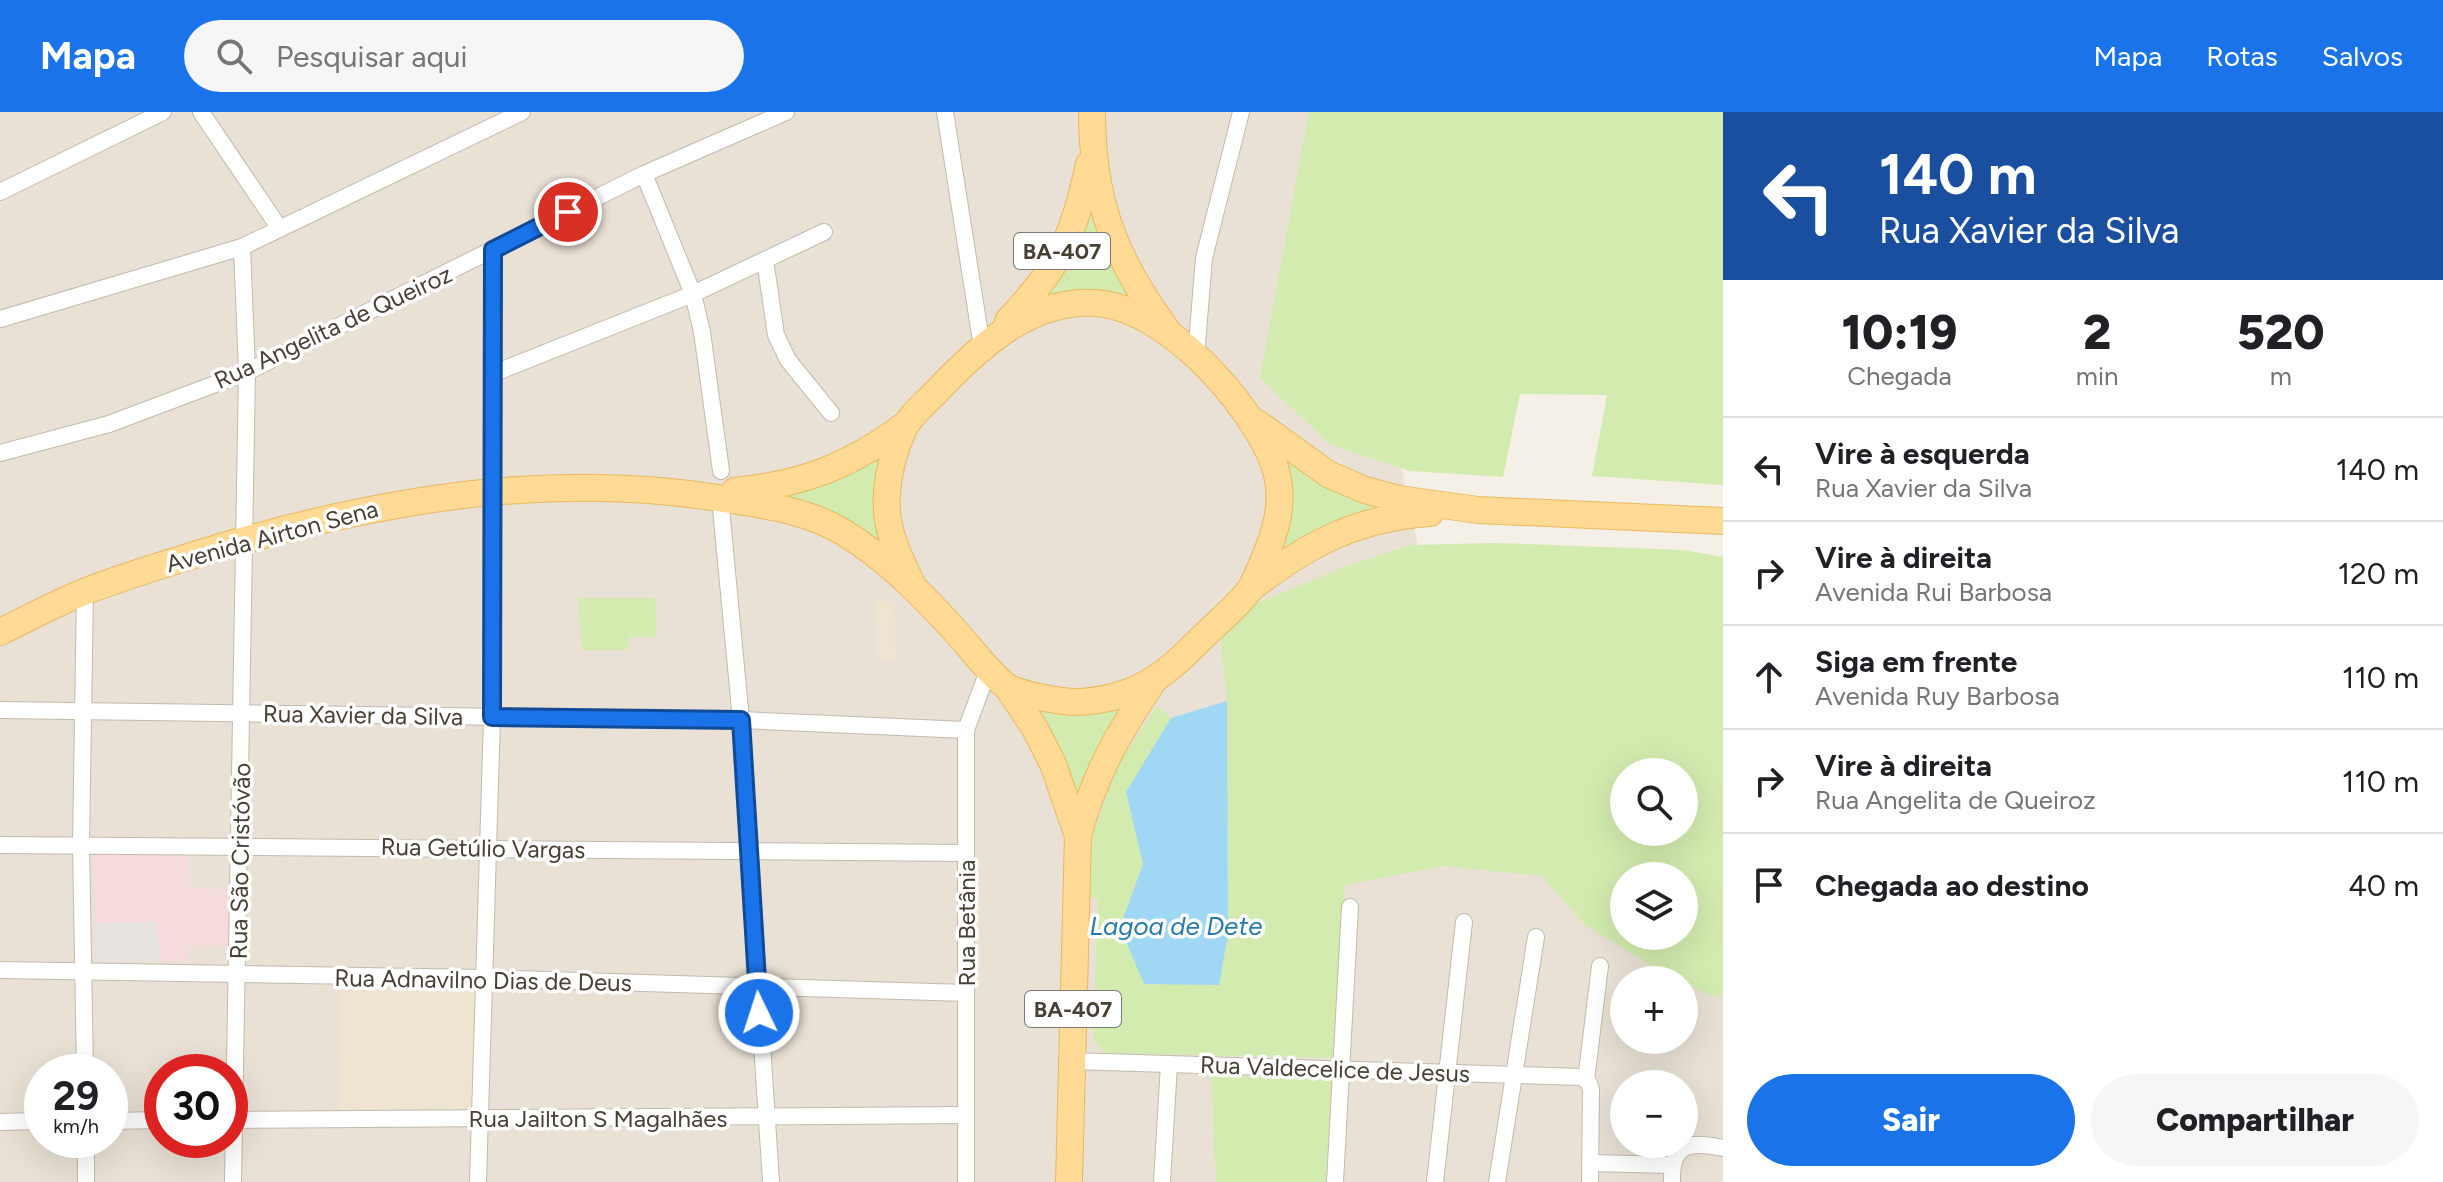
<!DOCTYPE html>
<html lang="pt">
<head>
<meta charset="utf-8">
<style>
  :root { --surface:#fff; --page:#f6f6f6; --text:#202124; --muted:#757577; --line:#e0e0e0; --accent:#1a73e8 }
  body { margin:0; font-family:Figtree,sans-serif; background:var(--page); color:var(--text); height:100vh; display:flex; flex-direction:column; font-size:30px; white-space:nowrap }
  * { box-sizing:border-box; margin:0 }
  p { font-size:26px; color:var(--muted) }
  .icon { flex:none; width:44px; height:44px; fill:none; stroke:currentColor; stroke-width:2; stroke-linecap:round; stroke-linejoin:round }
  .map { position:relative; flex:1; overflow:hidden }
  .panel { display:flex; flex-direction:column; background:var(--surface); width:720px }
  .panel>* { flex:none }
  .banner { background:#1a4fa0; color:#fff; overflow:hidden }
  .buttons { position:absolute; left:1610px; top:646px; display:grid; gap:16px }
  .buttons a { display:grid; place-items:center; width:88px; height:88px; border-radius:50%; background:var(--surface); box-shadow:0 8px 32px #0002; font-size:40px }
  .speed { position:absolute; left:24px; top:942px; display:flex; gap:16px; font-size:40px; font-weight:700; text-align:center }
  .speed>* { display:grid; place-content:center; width:104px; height:104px; border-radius:50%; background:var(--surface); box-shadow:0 8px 32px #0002; line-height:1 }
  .speed small { font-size:20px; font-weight:400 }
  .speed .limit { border:12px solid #d22; background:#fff; color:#111 }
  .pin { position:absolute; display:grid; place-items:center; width:68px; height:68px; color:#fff; margin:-34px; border:4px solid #fff; border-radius:50%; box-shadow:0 2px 8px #0007 }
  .me { position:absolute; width:88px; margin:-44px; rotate:356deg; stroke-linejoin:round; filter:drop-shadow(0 0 6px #0008) }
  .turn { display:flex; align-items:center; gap:28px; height:168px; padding:0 24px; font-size:36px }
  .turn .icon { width:104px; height:104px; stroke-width:2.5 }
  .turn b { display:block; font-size:56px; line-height:68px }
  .eta { display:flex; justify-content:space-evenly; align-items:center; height:136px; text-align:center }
  .eta b { font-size:48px; font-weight:800; line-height:56px }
  .primary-button { display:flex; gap:16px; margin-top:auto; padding:16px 24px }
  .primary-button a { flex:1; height:92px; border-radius:48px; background:var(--accent); color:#fff; font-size:32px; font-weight:800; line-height:92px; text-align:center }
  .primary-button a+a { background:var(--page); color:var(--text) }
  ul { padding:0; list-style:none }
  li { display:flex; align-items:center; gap:24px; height:104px; padding:0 24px; border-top:2px solid var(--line) }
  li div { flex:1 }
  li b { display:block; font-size:30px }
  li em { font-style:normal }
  header { display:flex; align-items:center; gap:48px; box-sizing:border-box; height:112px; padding:0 40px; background:var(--accent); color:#fff }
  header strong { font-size:38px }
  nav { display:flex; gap:44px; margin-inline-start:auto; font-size:28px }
  .search { width:560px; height:72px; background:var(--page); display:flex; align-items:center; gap:20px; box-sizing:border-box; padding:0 28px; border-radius:44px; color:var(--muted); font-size:30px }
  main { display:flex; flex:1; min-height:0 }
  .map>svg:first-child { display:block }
  .residential { fill:#e9e1d5; fill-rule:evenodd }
  .education { fill:#eee4d0 }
  .medical { fill:#f5dcda }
  .green { fill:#d3ebae; fill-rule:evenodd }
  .parking { fill:#e5e2df }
  .water { fill:#a0d7f4 }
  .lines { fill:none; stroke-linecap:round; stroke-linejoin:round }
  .street-casing { stroke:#c3baac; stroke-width:18 }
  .primary-casing { stroke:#eab85f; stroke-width:28 }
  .street { stroke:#fff; stroke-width:16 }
  .primary { stroke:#ffda95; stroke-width:26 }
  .route-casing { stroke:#114b97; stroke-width:20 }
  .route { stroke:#1a73e8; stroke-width:14 }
  .labels { text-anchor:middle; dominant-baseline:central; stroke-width:7; stroke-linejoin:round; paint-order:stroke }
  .shield { fill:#fff; stroke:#7f7972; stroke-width:2 }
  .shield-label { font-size:22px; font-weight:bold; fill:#484035 }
  .street-label { font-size:24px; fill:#484035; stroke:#fff }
  .water-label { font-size:26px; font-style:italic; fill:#2779a9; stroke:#fff }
</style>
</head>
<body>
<header>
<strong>Mapa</strong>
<div class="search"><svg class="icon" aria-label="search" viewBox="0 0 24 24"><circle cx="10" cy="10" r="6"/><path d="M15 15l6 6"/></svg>Pesquisar aqui</div>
<nav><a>Mapa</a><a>Rotas</a><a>Salvos</a></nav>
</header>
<main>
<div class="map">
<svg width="1723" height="1070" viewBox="0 0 1723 1070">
  <rect width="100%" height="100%" fill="#f4efe7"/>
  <!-- residential -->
  <path class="residential" d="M0,0H1599L1385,280L1473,690L1624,720H1684L1723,685V1070H0ZM1624,764H1684V824H1624ZM1624,868H1684V928H1624ZM42,960H110V1028H42ZM162,960H230V1028H162ZM1624,972H1684V1032H1624Z"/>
  <!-- education -->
  <g class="education">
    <path d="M877,485L894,494L896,547L878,546Z"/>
    <path d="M338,873L476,875L473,998L340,997Z"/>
  </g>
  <!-- medical -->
  <path class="medical" d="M93,742L189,744L190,776L229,777V834L188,836V849H159L157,810L96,811Z"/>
  <!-- green -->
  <g class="green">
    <path d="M1309,0H1723V373L1592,364L1607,283L1520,282L1503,365L1410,359L1331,333L1260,266Z"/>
    <path d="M1091,73L1142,198L1033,195Z"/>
    <path d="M891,332L888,440L780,387L779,380Z"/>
    <path d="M1275,338L1392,392L1273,450Z"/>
    <path d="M1496,431L1684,438L1723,445V883L1712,884L1684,871V868L1665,862L1584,812L1542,764L1443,754L1345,773L1334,946L1105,941L1093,927L1098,787L1087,786L1093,722L1117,654L1157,594L1171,606L1126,680L1143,752L1120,815L1228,822L1227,589L1220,519L1253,493L1344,455L1411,433ZM1624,660H1684V720H1624ZM1624,764H1684V824H1624Z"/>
    <path d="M578,486H655L657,525H629L628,538H582Z"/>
    <path d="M1134,585L1078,696L1027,589Z"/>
    <path d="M1211,963H1332L1326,1070H1216Z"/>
  </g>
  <!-- parking -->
  <path class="parking" d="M157,810L159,849H95L96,811Z"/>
  <!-- water -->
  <path class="water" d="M1227,589L1228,822L1219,873L1144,872L1120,815L1143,752L1126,680L1171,606Z"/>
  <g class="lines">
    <defs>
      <g id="street">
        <path d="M201,0L280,117"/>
        <path d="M945,0L982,235"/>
        <path d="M644,62L693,182L702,220L721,359"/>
        <path d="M0,80L163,0"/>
        <path d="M765,148L776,223L788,248L831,301"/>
        <path d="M0,207L242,135L522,0"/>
        <path d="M1196,244L1204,146L1241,0"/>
        <path d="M492,262L693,182L824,120"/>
        <path d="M0,341L109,312L247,260L644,62L786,0"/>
        <path d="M720,386L741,608L771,1070"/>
        <path d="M0,598L741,608L966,618"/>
        <path d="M0,733L966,741"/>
        <path d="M0,858L483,866L966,881"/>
        <path d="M1072,949L1582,965L1589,971L1591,978L1590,1070"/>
        <path d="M85,960L81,733L85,479"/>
        <path d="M1586,968L1600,854"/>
        <path d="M230,1008L966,1003"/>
        <path d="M110,1009L162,1008"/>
        <path d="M0,1010L42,1009"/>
        <path d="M86,1028V1070"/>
        <path d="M1590,1051L1672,1053"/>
        <path d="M233,1070L247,260L242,135"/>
        <path d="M478,1070L492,605L493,138"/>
        <path d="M966,1070V618L989,556"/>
        <path d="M1162,1070L1169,952"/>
        <path d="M1335,1070L1350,795"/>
        <path d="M1435,1070L1464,810"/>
        <path d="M1497,1070L1536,825"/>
        <path d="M1672,1070C1671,1031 1690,1029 1723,1036"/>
      </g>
      <g id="primary">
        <path d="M1092,0C1092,87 1114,146 1165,215"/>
        <path d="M1008,209C1060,152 1073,128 1089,52"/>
        <path d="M1257,311L1328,362L1365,378L1399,387L1478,398L1723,409"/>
        <path d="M735,379C803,372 850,354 905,313"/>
        <path d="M1255,473C1311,430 1359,406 1430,401"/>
        <path d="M0,520C29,506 58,490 89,478C136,460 185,446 234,431C392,386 554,360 718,386C761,393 805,397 843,420C887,447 923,483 957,521C969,534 995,568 1009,576C1023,583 1058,589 1073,590C1101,590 1133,582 1156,566C1174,555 1189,538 1205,523C1220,508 1239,493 1251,476C1252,475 1259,458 1260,457C1275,423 1287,389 1274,352C1250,290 1166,195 1095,191C1031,187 980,234 939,277C927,290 910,303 903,318C895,337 888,361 887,381C884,416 898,443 913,474"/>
        <path d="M1008,576L1034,615L1053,652L1078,724"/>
        <path d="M1069,1070L1078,724C1094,663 1119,620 1154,568"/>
      </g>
    </defs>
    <!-- street casing -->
    <use href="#street" class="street-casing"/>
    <!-- primary casing -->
    <use href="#primary" class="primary-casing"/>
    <!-- street -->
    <use href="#street" class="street"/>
    <!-- primary -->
    <use href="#primary" class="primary"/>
  </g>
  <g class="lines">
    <defs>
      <path id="route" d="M568,100L493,138L492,605L741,608L759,901"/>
    </defs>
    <!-- route casing -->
    <use href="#route" class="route-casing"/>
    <!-- route -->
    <use href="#route" class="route"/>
  </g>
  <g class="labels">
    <!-- shield labels -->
    <g class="shield">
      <rect x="1014" y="121" width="96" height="36" rx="6"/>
      <rect x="1025" y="879" width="96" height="36" rx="6"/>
    </g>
    <g class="shield-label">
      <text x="1062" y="139">BA-407</text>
      <text x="1073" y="897">BA-407</text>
    </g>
    <!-- street labels -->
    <g class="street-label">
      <text transform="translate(333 215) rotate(-25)">Rua Angelita de Queiroz</text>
      <text transform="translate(272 424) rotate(-15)">Avenida Airton Sena</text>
      <text transform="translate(363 603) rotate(1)">Rua Xavier da Silva</text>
      <text transform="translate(483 736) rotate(1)">Rua Getúlio Vargas</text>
      <text transform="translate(240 749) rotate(-89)">Rua São Cristóvão</text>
      <text transform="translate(966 811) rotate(-90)">Rua Betânia</text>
      <text transform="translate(483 868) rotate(1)">Rua Adnavilno Dias de Deus</text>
      <text transform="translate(1335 957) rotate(2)">Rua Valdecelice de Jesus</text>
      <text x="598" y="1006">Rua Jailton S Magalhães</text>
    </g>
    <!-- water labels -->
    <g class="water-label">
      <text x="1176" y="814">Lagoa de Dete</text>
    </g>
  </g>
</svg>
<div class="buttons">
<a><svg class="icon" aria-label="search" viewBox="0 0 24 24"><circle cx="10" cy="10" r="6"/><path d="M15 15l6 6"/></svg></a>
<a><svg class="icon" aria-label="layers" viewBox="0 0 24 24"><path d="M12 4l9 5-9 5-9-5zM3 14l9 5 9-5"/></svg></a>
<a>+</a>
<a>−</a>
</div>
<div class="speed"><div>29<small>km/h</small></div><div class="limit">30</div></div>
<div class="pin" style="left:568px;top:100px;background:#d93025"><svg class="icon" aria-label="arrive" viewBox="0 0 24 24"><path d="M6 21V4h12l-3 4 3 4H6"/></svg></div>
<svg class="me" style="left:759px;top:901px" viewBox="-20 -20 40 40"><circle r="17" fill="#1a73e8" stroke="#fff" stroke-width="3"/><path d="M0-11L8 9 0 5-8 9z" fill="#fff"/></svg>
</div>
<section class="panel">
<div class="banner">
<div class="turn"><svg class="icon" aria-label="left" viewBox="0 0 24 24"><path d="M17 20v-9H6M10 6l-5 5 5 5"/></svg><div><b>140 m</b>Rua Xavier da Silva</div></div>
</div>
<div class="eta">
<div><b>10:19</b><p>Chegada</p></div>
<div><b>2</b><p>min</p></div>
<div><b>520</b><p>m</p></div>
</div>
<ul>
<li><svg class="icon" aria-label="left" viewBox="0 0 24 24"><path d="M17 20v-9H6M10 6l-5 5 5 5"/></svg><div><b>Vire à esquerda</b><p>Rua Xavier da Silva</p></div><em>140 m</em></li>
<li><svg class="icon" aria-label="right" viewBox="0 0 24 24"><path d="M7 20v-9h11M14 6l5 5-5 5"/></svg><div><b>Vire à direita</b><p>Avenida Rui Barbosa</p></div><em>120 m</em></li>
<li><svg class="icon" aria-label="ahead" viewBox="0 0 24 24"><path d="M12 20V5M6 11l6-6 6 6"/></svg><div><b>Siga em frente</b><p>Avenida Ruy Barbosa</p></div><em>110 m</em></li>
<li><svg class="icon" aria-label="right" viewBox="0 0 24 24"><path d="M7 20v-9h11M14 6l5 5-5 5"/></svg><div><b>Vire à direita</b><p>Rua Angelita de Queiroz</p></div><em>110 m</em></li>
<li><svg class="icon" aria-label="arrive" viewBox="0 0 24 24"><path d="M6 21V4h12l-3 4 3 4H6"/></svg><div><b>Chegada ao destino</b></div><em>40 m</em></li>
</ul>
<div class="primary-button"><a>Sair</a><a>Compartilhar</a></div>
</section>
</main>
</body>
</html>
